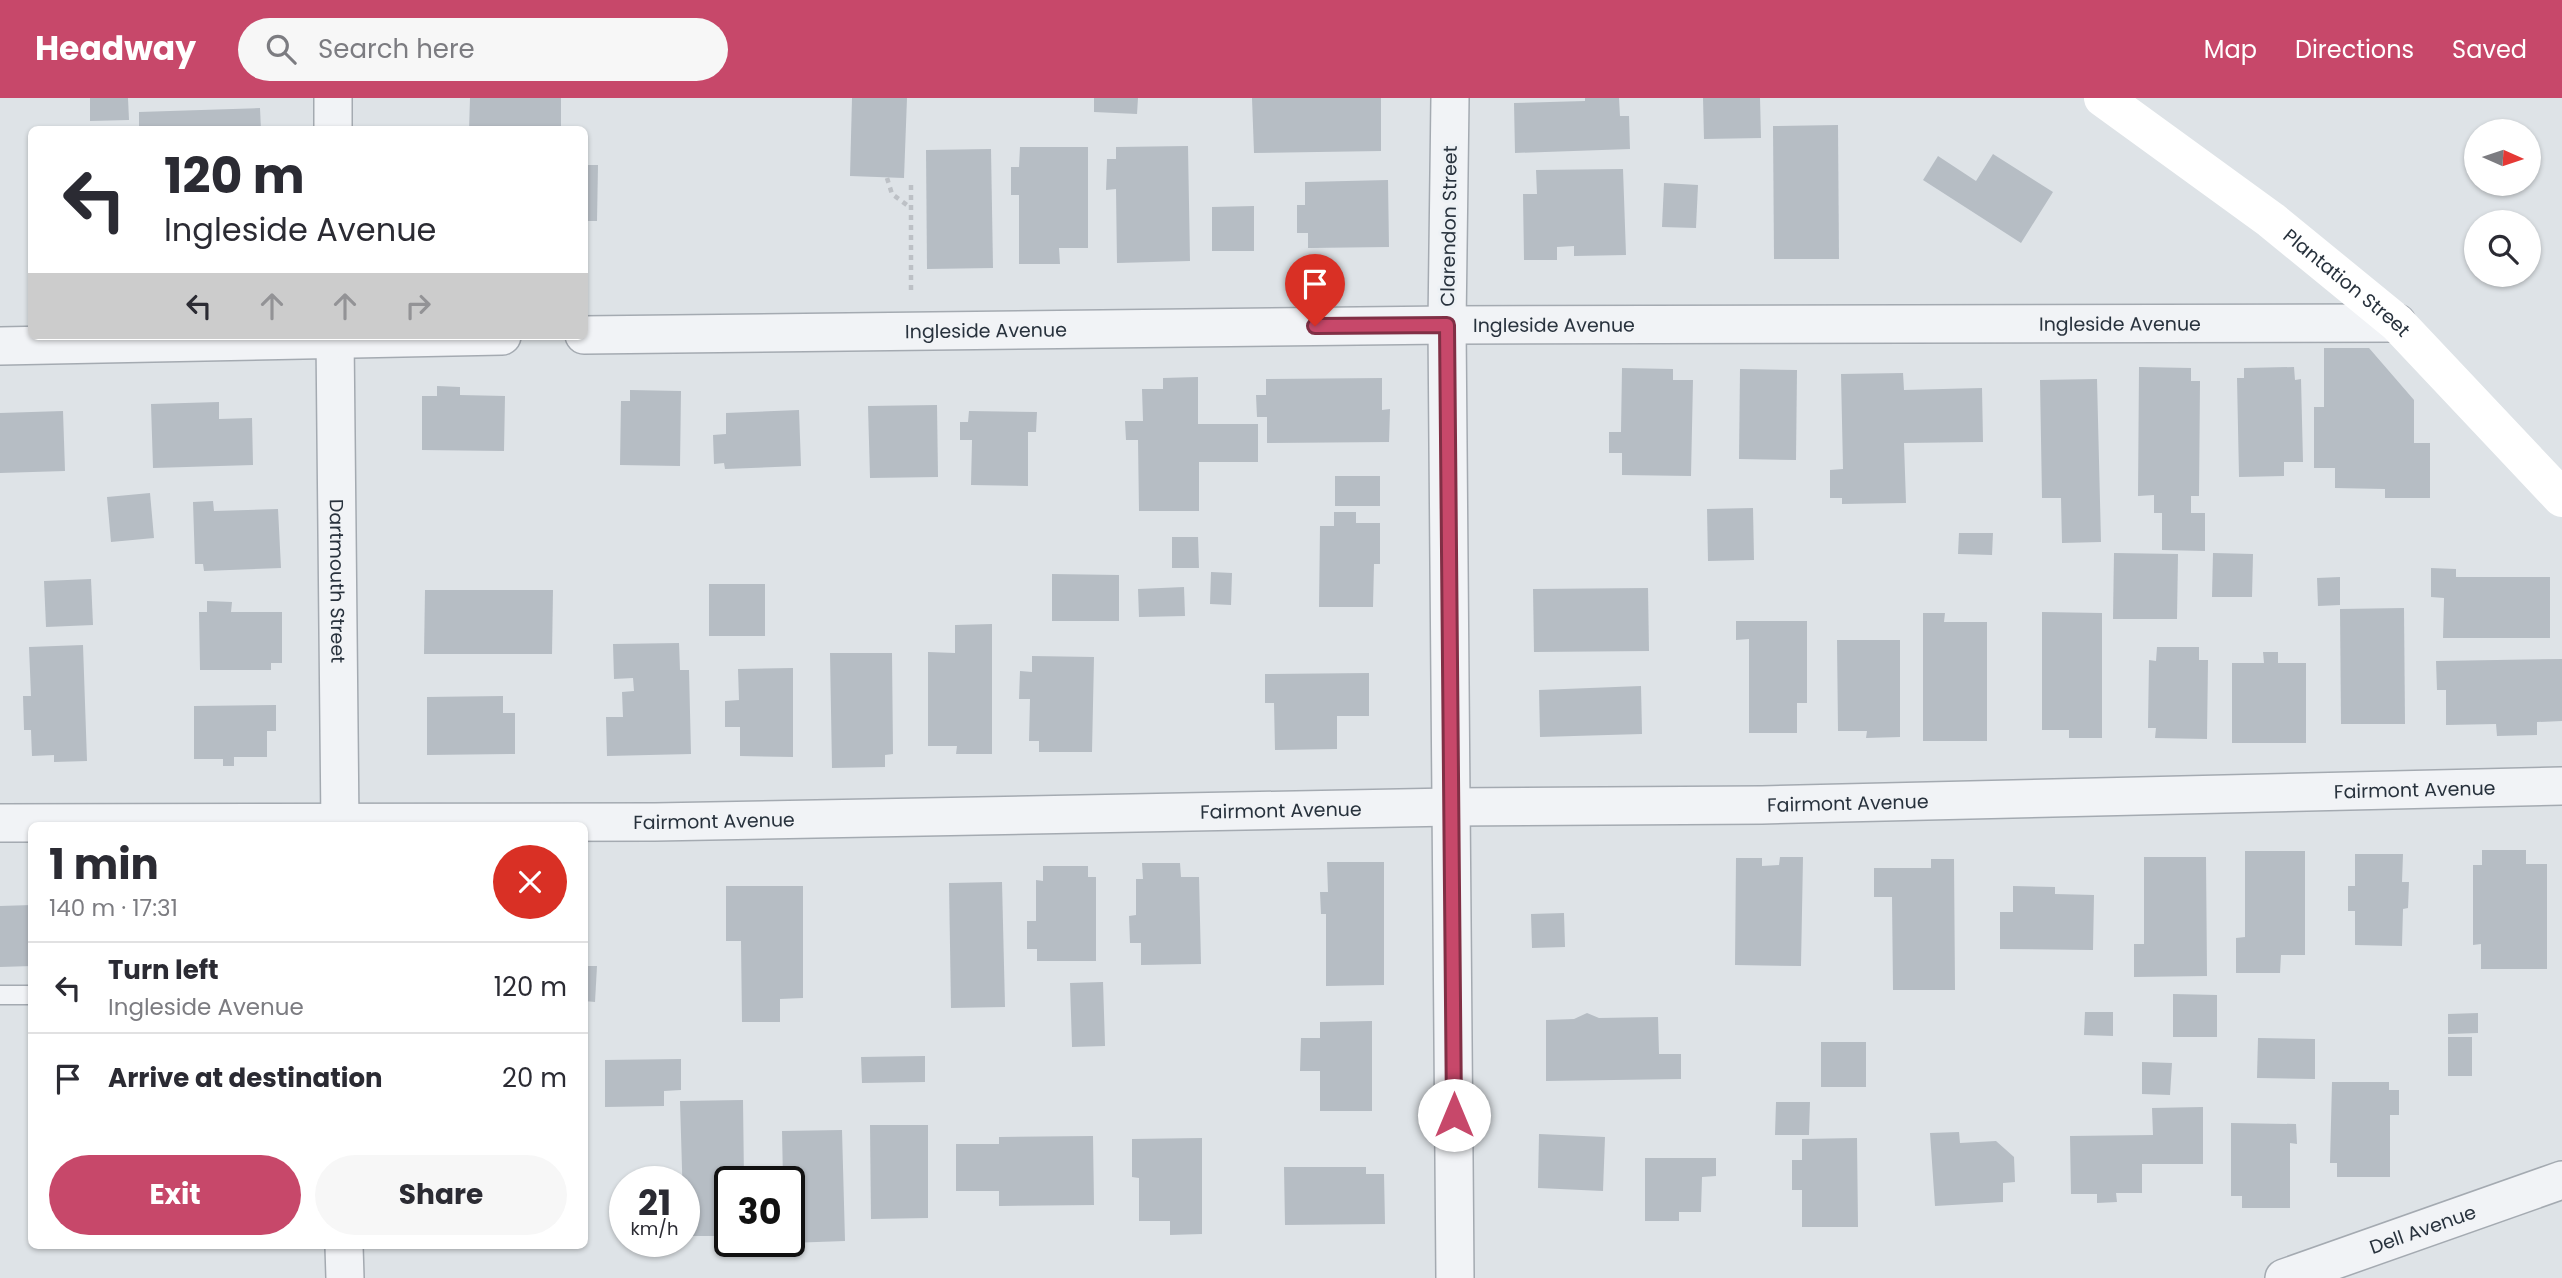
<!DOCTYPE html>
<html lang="en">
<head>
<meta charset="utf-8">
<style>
  :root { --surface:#fff; --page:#f7f7f7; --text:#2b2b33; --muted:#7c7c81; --line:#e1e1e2; --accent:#c7486a }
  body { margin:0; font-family:Poppins,sans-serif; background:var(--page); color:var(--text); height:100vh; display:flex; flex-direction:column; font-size:26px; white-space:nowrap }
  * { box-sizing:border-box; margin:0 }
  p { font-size:23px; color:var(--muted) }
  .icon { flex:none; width:38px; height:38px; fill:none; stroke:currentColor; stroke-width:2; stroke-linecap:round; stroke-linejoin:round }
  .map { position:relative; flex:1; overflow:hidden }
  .side { position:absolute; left:28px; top:724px; width:560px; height:427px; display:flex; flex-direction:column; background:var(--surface); border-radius:10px; box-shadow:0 2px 5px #0004 }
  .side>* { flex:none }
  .banner { position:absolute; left:28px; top:28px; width:560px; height:214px; border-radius:10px; box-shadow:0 2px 5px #0004; background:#fff; color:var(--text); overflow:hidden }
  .needle { width:46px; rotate:93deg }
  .fabs { position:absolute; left:2464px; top:21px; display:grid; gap:14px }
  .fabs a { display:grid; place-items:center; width:77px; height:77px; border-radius:50%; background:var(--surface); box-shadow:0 2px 5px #0004; font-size:35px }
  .speed { position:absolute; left:609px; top:1068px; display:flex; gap:14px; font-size:35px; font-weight:700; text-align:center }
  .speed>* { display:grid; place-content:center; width:91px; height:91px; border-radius:50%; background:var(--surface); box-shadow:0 2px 5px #0004; line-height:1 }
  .speed small { font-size:18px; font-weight:400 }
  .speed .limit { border:4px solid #111; border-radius:10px; background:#fff; color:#111 }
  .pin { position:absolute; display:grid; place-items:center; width:60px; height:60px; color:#fff; margin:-72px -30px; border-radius:50% 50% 50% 0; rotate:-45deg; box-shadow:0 0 7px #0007 }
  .pin .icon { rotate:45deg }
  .me { position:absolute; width:77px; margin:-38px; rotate:0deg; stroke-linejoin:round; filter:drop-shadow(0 0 5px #0008) }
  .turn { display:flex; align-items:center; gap:24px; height:147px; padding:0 21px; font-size:32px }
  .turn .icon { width:91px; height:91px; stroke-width:2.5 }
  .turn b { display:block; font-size:49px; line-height:60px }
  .lanes { display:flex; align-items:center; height:66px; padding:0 21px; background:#0003; justify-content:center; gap:35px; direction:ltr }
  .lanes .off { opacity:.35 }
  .round { display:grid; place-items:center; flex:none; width:74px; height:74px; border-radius:37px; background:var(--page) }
  .overview { display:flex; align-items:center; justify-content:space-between; height:119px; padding:0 21px }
  h1 { font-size:42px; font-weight:700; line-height:52px }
  .action { display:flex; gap:14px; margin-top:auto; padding:14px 21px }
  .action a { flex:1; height:80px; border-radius:42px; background:var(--accent); color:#fff; font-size:28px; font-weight:700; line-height:80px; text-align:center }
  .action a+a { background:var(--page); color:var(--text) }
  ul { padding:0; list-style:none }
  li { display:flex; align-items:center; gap:21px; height:91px; padding:0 21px; border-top:2px solid var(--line) }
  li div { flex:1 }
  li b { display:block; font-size:26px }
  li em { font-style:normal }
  header { display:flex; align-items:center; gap:42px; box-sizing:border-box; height:98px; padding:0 35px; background:var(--accent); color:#fff }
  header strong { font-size:33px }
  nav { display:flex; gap:38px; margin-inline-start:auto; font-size:24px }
  .search { width:490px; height:63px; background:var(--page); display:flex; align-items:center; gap:18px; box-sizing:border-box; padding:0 24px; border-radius:38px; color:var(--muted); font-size:26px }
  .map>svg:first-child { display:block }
  .building { fill:#b6bdc4 }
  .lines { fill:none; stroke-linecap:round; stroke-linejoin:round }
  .lane-casing { stroke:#a4aab1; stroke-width:21 }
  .street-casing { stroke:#a4aab1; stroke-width:40 }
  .path { stroke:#bdc1c6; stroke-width:4.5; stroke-dasharray:5 5; stroke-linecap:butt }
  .lane { stroke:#f1f3f6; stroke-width:18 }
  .street { stroke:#f1f3f6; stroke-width:37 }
  .secondary { stroke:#fff; stroke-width:38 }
  .route-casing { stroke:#812f45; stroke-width:18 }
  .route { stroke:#c7486a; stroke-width:12 }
  .labels { text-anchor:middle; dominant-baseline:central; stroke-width:6; stroke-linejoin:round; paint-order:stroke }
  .street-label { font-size:19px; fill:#28323d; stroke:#edf1f5 }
</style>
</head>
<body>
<header>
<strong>Headway</strong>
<div class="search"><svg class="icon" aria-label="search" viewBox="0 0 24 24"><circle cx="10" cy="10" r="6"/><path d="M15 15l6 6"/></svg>Search here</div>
<nav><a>Map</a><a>Directions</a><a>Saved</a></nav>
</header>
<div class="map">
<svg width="2562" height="1180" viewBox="0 0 2562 1180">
  <rect width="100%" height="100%" fill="#dee3e7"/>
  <!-- building -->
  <g class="building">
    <path d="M90,0H128L129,22L90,23Z"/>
    <path d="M470,0H561V32H469Z"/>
    <path d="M852,0H907L904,80L850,78Z"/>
    <path d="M1094,0H1138L1137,16L1094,14Z"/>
    <path d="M1252,0H1381V53L1254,55Z"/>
    <path d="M1585,0H1619L1620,18H1629L1630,51L1515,55L1514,5L1585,3Z"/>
    <path d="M1703,0H1760L1761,40L1704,41Z"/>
    <path d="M260,10L261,32H139V14Z"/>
    <path d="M1838,27L1839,161H1774L1773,28Z"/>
    <path d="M1188,48L1190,163L1117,165L1116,91L1106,92L1107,61H1116V49Z"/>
    <path d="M1020,49H1088V150H1059L1060,166H1019V97H1011V69H1019Z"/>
    <path d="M991,51L993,170L927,171L926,52Z"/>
    <path d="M1993,56L2053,94L2021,145L1923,82L1938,58L1976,83Z"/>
    <path d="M584,67H598L597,123H584Z"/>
    <path d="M1623,71L1626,157L1574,158V148L1557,149V162H1524L1523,96H1537L1536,72Z"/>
    <path d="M1388,82L1389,149L1308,150V135H1297V107H1305V84Z"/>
    <path d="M1664,85L1698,87L1696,130L1662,129Z"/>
    <path d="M1254,108V153H1212V109Z"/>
    <path d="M2324,250H2369L2414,302V345H2430V400H2385V391L2335,390V370H2314V309H2324Z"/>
    <path d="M2139,269L2191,270V283H2200L2199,398H2191V415H2205V453L2162,452V415H2154V397L2138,398Z"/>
    <path d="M2294,269L2295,282L2301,281L2303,364H2284V378L2239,379L2237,280H2244V270Z"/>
    <path d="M1622,270L1673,271V282H1693L1691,378L1622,377V355H1609V334H1621Z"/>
    <path d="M1740,271L1797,272L1796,362L1739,361Z"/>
    <path d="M1903,275L1904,292L1982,290L1983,344L1904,345L1906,405L1842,406V400H1830V372L1843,371L1841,276Z"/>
    <path d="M1198,279V326H1258V364H1199V413H1139L1138,342H1126L1125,323H1143L1142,291H1163V280Z"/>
    <path d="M1382,280V312L1390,311L1389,344L1267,345V319H1257L1256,297H1266V281Z"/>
    <path d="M2097,281L2101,444L2062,445L2061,400H2042L2040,282Z"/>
    <path d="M437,288L460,289V297L505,298L504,353L422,352V298H437Z"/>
    <path d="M630,292L681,293L680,368L620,367L621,303H630Z"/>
    <path d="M219,304V321L252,320L253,367L153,370L151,306Z"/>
    <path d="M937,307L938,379L870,380L868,308Z"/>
    <path d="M799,312L801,368L725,371L724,365L714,366L713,337L726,336V315Z"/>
    <path d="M63,313L65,373L0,375V315Z"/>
    <path d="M969,313L1037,314L1036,334H1028V388L971,387L972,342H960V324H968Z"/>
    <rect x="1335" y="378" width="45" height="30"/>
    <path d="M150,395L154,440L111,444L107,399Z"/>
    <path d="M213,403L214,413L278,411L281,470L204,473L203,466H195L193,404Z"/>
    <path d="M1753,410L1754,462L1708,463L1707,411Z"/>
    <path d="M1334,414H1356V425H1380V466H1374L1373,509H1319L1320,428H1334Z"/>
    <path d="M1959,435H1993L1992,457L1958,456Z"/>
    <path d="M1172,439H1198L1199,470H1172Z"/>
    <path d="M2114,455L2178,456L2177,521H2113Z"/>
    <path d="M2213,455L2253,456L2252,499H2212Z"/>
    <path d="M2431,470L2456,471V479H2550V540H2443L2444,500L2431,499Z"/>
    <path d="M1211,474L1232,475L1231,507L1210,506Z"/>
    <path d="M1052,476L1119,477V523H1052Z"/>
    <path d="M2340,479V507L2318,508L2317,480Z"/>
    <path d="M91,481L93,527L46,529L44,483Z"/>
    <rect x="709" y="486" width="56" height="52"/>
    <path d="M1184,489L1185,518L1139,519L1138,491Z"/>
    <path d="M1648,490L1649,553L1534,554L1533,491Z"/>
    <path d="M425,492H553L552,556H424Z"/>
    <path d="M207,503L232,504L231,514H282V565H271V572H200L199,514H207Z"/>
    <path d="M2404,510L2405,626H2341L2340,511Z"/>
    <path d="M2042,514L2102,515V640H2069V632H2042Z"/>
    <path d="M1923,515H1945L1944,524H1987V643H1923Z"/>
    <path d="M1736,523H1807V605H1797V635H1749V541L1736,542Z"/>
    <path d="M992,526V656H956L957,648H928V554L955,555V527Z"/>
    <path d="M1837,542H1900V639L1866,640L1867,633H1838Z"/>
    <path d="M679,545L680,572H689L691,656L607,658L606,619H623L622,594L634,593L633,580L614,581L613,546Z"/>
    <path d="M83,547L87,663L54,664V657L32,658L31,632H24L23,598H31L29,549Z"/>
    <path d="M2157,549H2199V562H2208L2207,641L2155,640L2156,630H2148L2149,562L2156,563Z"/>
    <path d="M2263,554H2278V565H2306V645H2232V565H2264Z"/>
    <path d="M830,555H892L893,656L885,657V669L832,670Z"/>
    <path d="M1032,558L1094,559L1092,654H1039V643H1029L1030,601H1019L1020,573L1032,574Z"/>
    <path d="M2562,561V623L2537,624V637L2497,638L2496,626L2446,627V592H2437L2436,563Z"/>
    <path d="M793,570V659L740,658V629H725V603L739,602L738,571Z"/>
    <path d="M1369,575V618H1337V651L1275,652L1274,605H1265V576Z"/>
    <path d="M1641,588L1642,636L1540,639L1539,592Z"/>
    <path d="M503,598V615H515V656L427,657V599Z"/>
    <path d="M276,607V633H267V659H234V668H223V661H194V608Z"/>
    <path d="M2482,752H2526V766H2547V871H2481V846L2473,847V767H2482Z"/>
    <path d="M2245,753H2305V857H2281L2280,875H2236V840L2245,839Z"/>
    <path d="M2355,756H2403L2402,784H2409L2408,810L2403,811L2402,848L2355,847V813H2348V788H2355Z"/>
    <path d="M1780,759H1803L1801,868L1735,867L1736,760H1762V768L1779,767Z"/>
    <path d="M2144,759H2206L2207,878L2134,879V846H2144Z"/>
    <path d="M1931,761H1954L1955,892H1893L1892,799H1874V770H1931Z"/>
    <path d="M1327,764H1384V887L1326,888V816H1321L1320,794H1328Z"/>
    <path d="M1142,765H1180L1181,779H1199L1201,866L1141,867V845H1130L1129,818L1136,817V781H1143Z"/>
    <path d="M1043,768H1088V779H1096V863H1037V851H1027V823H1036V782L1043,783Z"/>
    <path d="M1002,784L1005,909L951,910L949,785Z"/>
    <path d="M726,788H803V900L780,901V924H742L741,843H726Z"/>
    <path d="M2013,788L2055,789V796L2094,797L2093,852L2000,851V814H2013Z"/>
    <path d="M32,807V868L0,869V808Z"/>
    <path d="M1564,815L1565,849L1532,850L1531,816Z"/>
    <path d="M584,868H597L595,904L584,903Z"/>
    <path d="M1103,884L1105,948L1072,949L1070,885Z"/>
    <path d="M2173,896L2217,897V939H2173Z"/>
    <path d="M2085,914H2113V938L2084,937Z"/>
    <path d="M1587,915L1599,920L1658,919L1659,956H1681V981L1546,983V922L1574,921Z"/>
    <path d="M2478,915V935L2448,936V916Z"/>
    <path d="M1372,923V1013H1320V973H1300L1301,940H1320V924Z"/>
    <rect x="2448" y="939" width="24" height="39"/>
    <path d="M2258,940L2315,941V981L2257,980Z"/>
    <rect x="1821" y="944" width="45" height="45"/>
    <path d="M925,958V984L862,985L861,959Z"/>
    <path d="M681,961V992L664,993V1008L605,1009V962Z"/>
    <path d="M2142,964L2172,965L2170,997L2142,996Z"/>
    <path d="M2332,984H2389V992H2399V1017H2390V1079H2337V1065H2330Z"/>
    <path d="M743,1002L744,1083H730V1138H684L680,1003Z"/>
    <path d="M1776,1004H1810L1809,1037H1775Z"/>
    <path d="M2203,1009V1066H2142V1095H2116L2117,1104L2097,1105V1096H2071L2070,1038L2153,1037L2152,1010Z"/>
    <path d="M2231,1025L2296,1026L2297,1046L2290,1045V1110H2242V1098H2231Z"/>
    <path d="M870,1027H928V1120L871,1121Z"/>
    <path d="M842,1032L845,1143L789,1145V1083H783L782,1033Z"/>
    <path d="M1959,1034L1960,1045L1996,1043L2014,1059L2015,1084L2003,1085V1104L1935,1108L1930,1035Z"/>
    <path d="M1539,1036L1605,1039L1603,1093L1538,1090Z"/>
    <path d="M1093,1038L1094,1107L999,1108V1093H956V1046H999V1039Z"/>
    <path d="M1202,1040V1136L1170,1137V1123H1139V1080L1132,1079V1041Z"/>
    <path d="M1857,1040L1858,1129H1802V1092H1792V1062H1802V1041Z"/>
    <path d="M1645,1060H1716V1078L1702,1079L1701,1114H1679V1123H1645Z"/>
    <path d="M1284,1069H1366V1076H1384L1385,1126L1285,1127Z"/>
  </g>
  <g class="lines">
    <defs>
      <path id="lane" d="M0,897H32"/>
      <g id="street">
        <path d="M333,0V32"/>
        <path d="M1450,0L1447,227L1455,1180"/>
        <path id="s1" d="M584,237L1447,227L2397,225"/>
        <path id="s2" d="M335,238L340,728"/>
        <path d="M0,248L502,238"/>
        <path id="s3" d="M0,725L655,724L1451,709L1762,707L2562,688"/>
        <path d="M344,1148L345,1180"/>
        <path id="s4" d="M2284,1180L2562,1082"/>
      </g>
    </defs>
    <!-- lane casing -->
    <use href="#lane" class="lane-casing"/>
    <!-- street casing -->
    <use href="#street" class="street-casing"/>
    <!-- path -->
    <g class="path">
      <path d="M887,80L892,96L911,110"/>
      <path d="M911,192V87"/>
    </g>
    <!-- lane -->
    <use href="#lane" class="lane"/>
    <!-- street -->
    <use href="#street" class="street"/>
    <!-- secondary -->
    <path class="secondary" id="s5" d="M2103,0L2271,122L2397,225L2562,400"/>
  </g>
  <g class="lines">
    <defs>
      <path id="route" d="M1315,228L1447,227L1454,1017"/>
    </defs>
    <!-- route casing -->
    <use href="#route" class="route-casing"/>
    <!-- route -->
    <use href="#route" class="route"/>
  </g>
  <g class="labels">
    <!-- street labels -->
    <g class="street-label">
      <text transform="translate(1449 128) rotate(-89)">Clarendon Street</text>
      <text stroke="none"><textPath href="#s5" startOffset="306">Plantation Street</textPath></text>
      <text stroke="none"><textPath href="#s1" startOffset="1536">Ingleside Avenue</textPath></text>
      <text stroke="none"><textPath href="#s1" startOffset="970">Ingleside Avenue</textPath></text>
      <text stroke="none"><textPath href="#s1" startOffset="402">Ingleside Avenue</textPath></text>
      <text stroke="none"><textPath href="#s2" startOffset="245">Dartmouth Street</textPath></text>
      <text stroke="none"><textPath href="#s3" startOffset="2415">Fairmont Avenue</textPath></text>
      <text stroke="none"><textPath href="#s3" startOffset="1848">Fairmont Avenue</textPath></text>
      <text stroke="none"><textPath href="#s3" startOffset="1281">Fairmont Avenue</textPath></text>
      <text stroke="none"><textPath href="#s3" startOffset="714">Fairmont Avenue</textPath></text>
      <text stroke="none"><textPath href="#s4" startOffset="147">Dell Avenue</textPath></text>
    </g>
  </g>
</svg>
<div class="fabs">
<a><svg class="needle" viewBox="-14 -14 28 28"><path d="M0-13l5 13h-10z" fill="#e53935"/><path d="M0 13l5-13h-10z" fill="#7c7c81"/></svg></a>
<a><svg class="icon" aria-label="search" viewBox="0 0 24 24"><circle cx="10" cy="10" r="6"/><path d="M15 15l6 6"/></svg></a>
</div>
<div class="speed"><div>21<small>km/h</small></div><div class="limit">30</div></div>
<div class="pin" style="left:1315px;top:228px;background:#d93025"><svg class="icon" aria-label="arrive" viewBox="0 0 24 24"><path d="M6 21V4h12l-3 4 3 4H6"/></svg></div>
<svg class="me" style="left:1454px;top:1017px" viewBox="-20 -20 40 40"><circle r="19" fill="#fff"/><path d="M0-13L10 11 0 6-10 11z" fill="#c7486a"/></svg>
<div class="banner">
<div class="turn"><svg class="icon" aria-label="left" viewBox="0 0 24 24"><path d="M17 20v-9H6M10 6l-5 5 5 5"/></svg><div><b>120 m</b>Ingleside Avenue</div></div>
<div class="lanes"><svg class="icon" aria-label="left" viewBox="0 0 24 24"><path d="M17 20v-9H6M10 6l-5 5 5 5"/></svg><svg class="icon off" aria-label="ahead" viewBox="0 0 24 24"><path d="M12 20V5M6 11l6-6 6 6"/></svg><svg class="icon off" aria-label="ahead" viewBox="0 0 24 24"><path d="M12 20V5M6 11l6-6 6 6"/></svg><svg class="icon off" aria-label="right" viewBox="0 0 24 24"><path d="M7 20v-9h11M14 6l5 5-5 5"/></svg></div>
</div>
<section class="side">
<div class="overview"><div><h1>1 min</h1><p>140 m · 17:31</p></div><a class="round" style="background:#d93025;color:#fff"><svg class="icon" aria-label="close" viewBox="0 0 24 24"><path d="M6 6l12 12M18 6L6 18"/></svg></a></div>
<ul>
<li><svg class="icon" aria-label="left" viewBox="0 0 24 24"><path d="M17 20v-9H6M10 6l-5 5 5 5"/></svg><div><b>Turn left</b><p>Ingleside Avenue</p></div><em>120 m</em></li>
<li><svg class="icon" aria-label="arrive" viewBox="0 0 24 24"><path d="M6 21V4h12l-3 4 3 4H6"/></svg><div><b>Arrive at destination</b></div><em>20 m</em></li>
</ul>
<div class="action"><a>Exit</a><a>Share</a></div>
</section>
</div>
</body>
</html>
